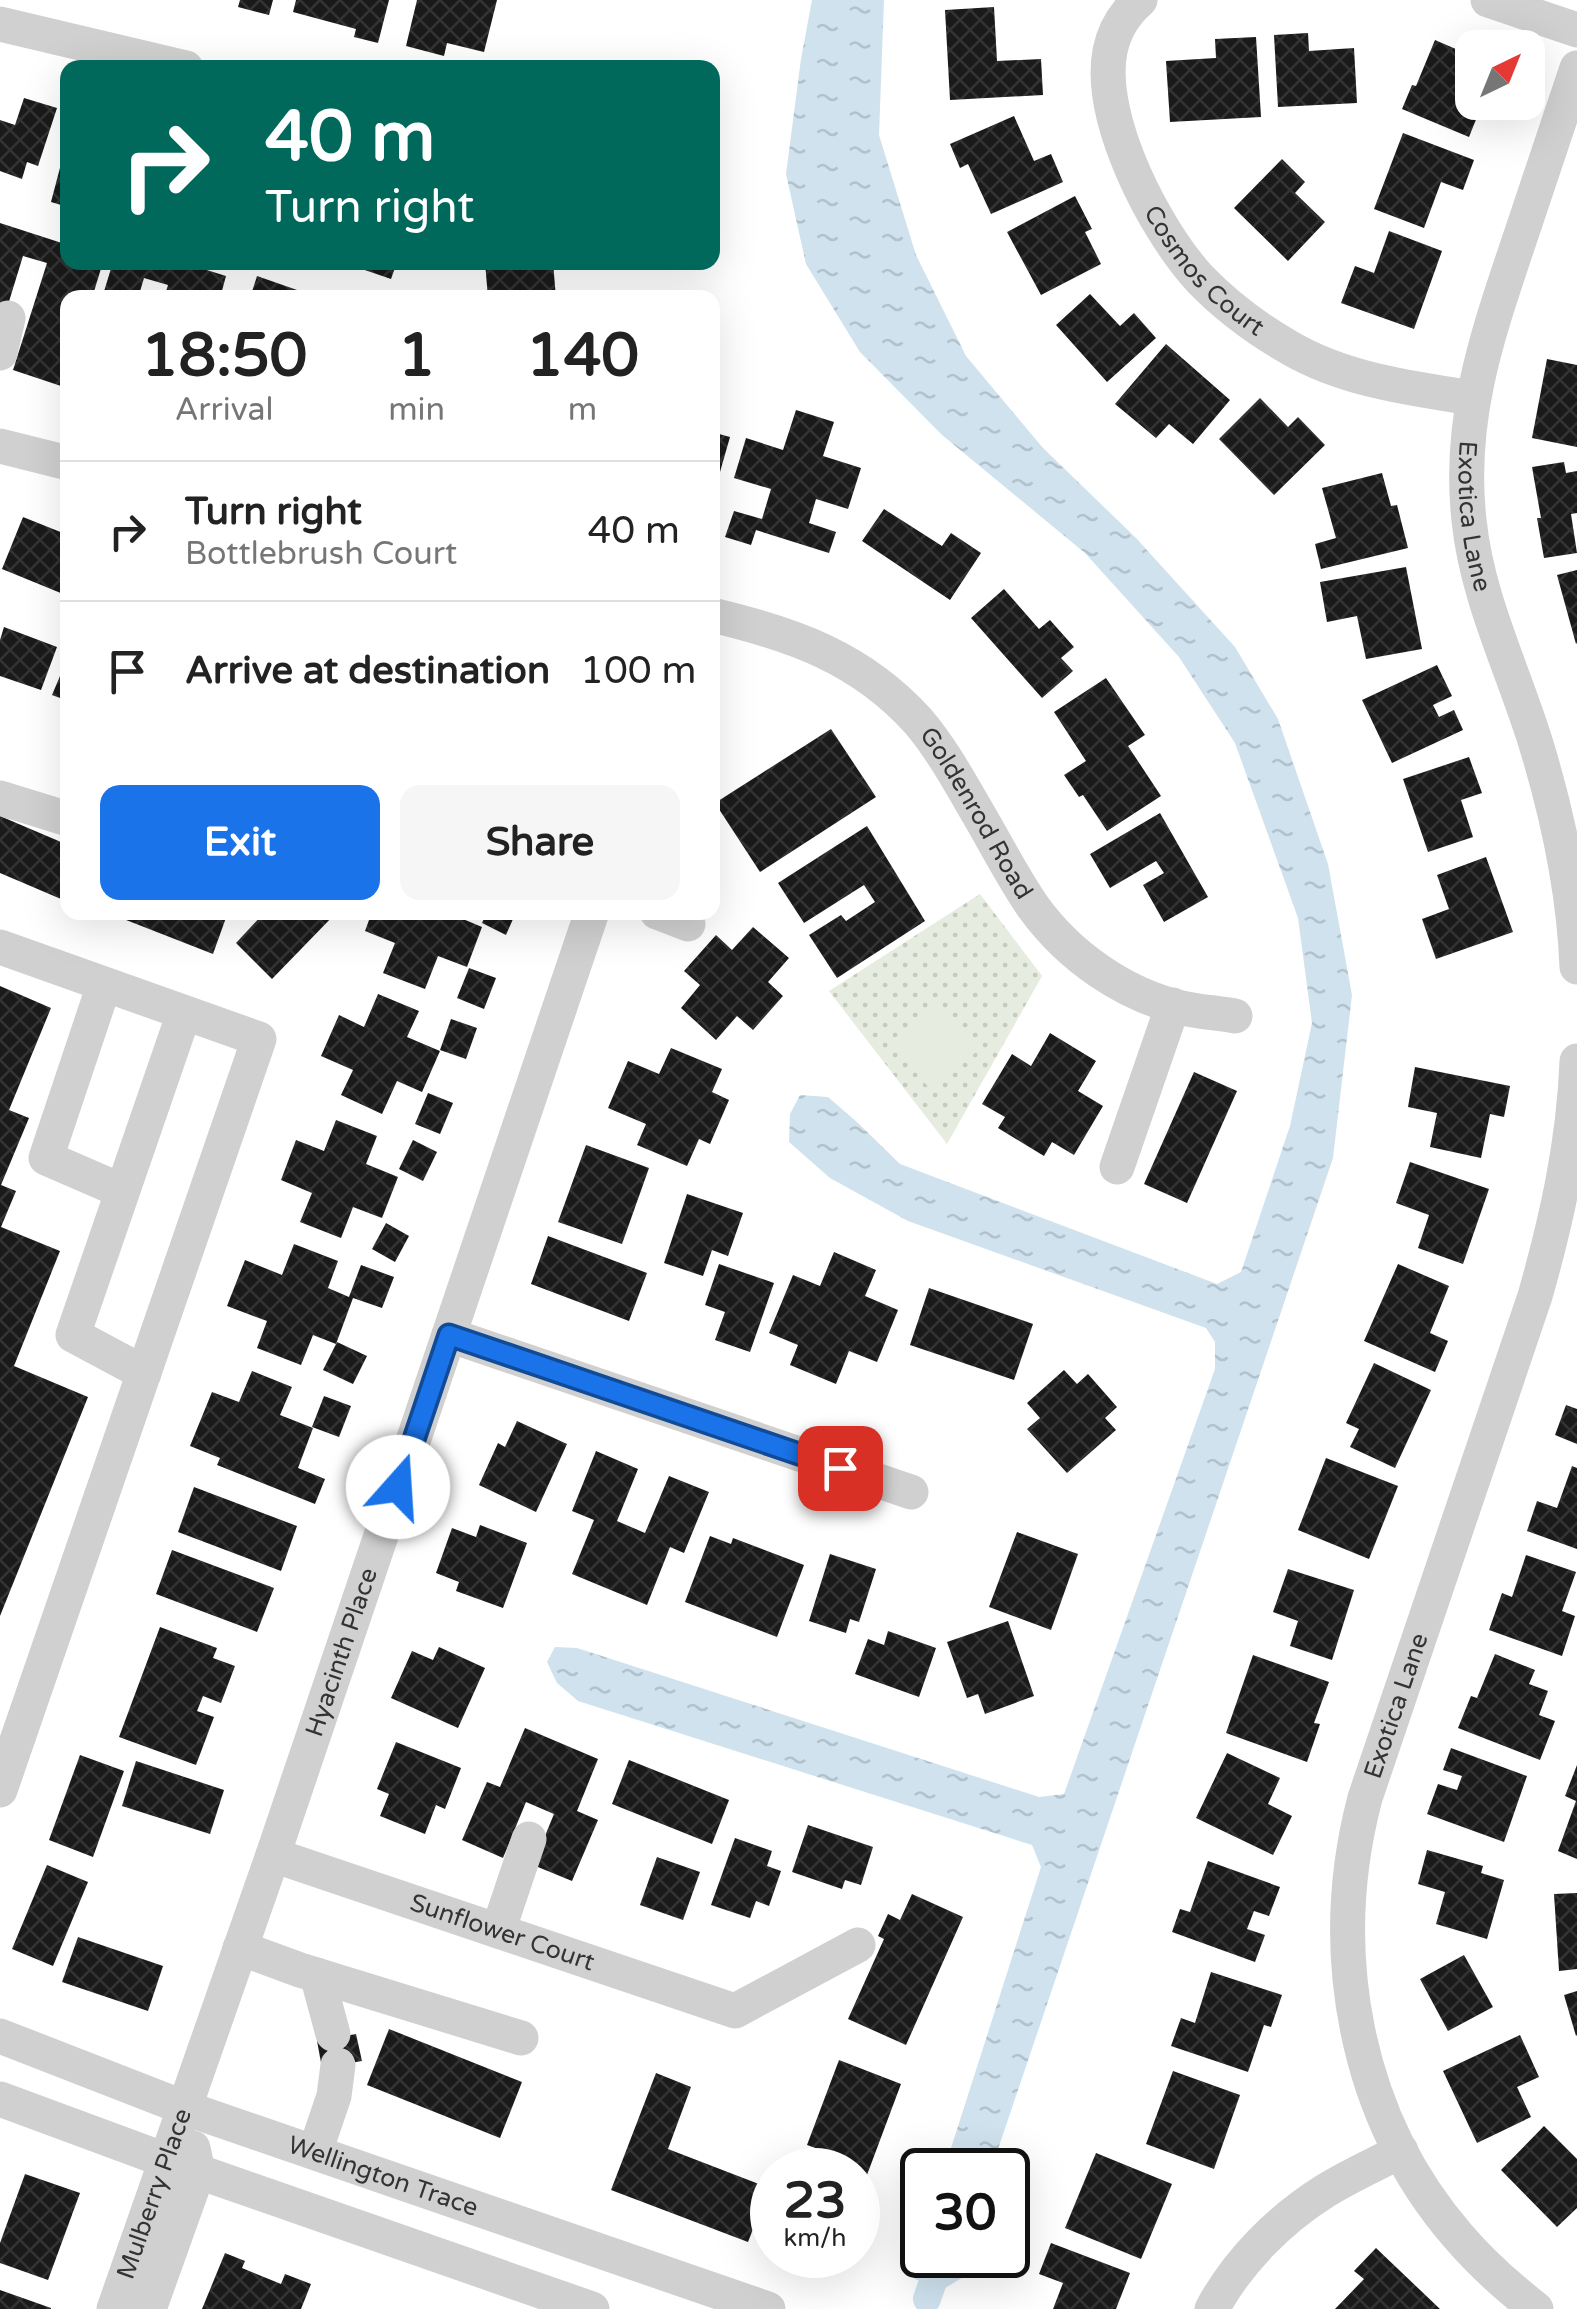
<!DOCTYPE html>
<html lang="en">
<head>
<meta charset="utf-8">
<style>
  :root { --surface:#fff; --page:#f6f6f6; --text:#222; --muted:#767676; --line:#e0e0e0; --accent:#1a73e8 }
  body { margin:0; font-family:"Varela Round",sans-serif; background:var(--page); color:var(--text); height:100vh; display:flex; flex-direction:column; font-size:38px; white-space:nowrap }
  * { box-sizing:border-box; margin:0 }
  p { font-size:32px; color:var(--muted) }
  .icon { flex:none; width:55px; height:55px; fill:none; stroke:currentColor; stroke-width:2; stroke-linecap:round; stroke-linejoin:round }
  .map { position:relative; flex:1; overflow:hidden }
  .sheet { position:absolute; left:60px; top:290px; width:660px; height:630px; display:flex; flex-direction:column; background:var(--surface); border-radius:20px; box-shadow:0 10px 40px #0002 }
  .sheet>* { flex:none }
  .banner { position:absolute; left:60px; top:60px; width:660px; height:210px; border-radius:20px; box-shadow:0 10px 40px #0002; background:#00695c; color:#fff; overflow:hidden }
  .needle { width:65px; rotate:43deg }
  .buttons { position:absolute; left:1455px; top:30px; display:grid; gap:20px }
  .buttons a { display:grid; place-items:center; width:90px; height:90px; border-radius:20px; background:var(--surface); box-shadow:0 10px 40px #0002; font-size:50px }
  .speed { position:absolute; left:750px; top:2148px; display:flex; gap:20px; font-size:50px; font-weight:700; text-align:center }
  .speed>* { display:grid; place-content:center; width:130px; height:130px; border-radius:50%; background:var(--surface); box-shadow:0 10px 40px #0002; line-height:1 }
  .speed small { font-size:25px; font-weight:400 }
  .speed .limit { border:5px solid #111; border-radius:15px; background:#fff; color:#111 }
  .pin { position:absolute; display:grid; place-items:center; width:85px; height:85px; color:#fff; margin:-42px; border-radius:20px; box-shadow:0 5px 15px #0006 }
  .me { position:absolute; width:110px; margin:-55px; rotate:19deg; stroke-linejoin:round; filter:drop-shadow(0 0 8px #0008) }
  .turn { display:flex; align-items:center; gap:35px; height:210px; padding:0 40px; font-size:45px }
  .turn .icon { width:130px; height:130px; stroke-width:2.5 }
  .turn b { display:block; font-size:70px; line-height:85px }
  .eta { display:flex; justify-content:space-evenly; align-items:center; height:170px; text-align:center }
  .eta b { font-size:60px; font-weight:700; line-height:70px }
  .action { display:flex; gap:20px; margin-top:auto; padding:20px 40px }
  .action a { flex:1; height:115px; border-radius:20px; background:var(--accent); color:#fff; font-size:40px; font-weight:700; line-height:115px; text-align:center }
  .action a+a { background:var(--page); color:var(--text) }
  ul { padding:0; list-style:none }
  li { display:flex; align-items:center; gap:30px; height:140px; padding:0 40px; border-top:2px solid var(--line) }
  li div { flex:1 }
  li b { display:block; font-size:38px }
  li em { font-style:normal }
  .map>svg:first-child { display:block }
  .grass { fill:url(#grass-dots) }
  .pitch { fill:#e6ecdf }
  .water { fill:url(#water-ripples) }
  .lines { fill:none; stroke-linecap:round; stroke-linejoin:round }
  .canal { stroke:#cfe2ee; stroke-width:28 }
  .building { fill:url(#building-cross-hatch) }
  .minor { stroke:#d0d0d0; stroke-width:35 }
  .route-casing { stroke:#114b97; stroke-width:25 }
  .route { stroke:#1a73e8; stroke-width:18 }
  .labels { text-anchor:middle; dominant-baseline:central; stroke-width:10; stroke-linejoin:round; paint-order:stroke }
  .street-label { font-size:25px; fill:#333; stroke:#fff }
</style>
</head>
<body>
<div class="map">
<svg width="1577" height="2309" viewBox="0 0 1577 2309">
  <defs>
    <pattern id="grass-dots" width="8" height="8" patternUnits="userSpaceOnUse" patternTransform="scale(2.5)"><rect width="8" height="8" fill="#e6ecdf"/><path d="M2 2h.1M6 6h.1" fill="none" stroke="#c6cbc0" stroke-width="1.8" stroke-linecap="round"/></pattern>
    <pattern id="water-ripples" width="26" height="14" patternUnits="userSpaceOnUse" patternTransform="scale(2.5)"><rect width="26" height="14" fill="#cfe2ee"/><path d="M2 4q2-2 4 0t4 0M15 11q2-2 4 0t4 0" fill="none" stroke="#b2c2cd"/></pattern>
    <pattern id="building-cross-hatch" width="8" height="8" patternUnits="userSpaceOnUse" patternTransform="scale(2.5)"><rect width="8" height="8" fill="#1a1a1a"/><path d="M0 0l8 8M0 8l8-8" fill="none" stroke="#333"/></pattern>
  </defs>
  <rect width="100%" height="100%" fill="#fff"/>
  <!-- grass -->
  <path class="grass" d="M980,894L1042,976L947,1144L829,991Z"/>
  <!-- pitch -->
  <path class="pitch" d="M934,1004L975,1053L931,1090L890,1042Z"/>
  <!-- water -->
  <g class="water">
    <path d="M812,0H884L879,135L916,255L966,356L1043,448L1136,538L1235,647L1278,719L1328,864L1352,995L1333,1158L991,2170H944L1041,1867L1032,1845L578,1701L557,1683L547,1662L555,1647L577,1648L1039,1797L1064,1794L1215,1369V1342L1206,1328L908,1221L830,1178L789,1142L790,1114L800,1095L828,1097L858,1123L900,1164L1217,1284L1241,1272L1290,1126L1312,1023L1298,918L1235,743L1179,657L1085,553L942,435L860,352L806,264L786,174L801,59Z"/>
    <path d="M922,2222V2255H966L965,2276L942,2290L915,2279L905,2255L912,2237Z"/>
  </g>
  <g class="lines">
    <!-- canal -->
    <path class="canal" d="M927,2299L942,2255"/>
  </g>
  <!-- building -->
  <g class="building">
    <path d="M240,0H273L269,15L238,7Z"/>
    <path d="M296,0H389L378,43L354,37L356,29L293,12Z"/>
    <path d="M417,0H497L484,52L447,43L444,56L406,46Z"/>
    <path d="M994,7L997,61L1041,59L1043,95L950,100L945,10Z"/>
    <path d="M1308,33L1309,51L1354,48L1357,103L1278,107L1274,35Z"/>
    <path d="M1256,37L1261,117L1170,122L1166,61L1216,58L1215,39Z"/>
    <path d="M1435,40L1472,56V102H1483L1469,137L1402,109L1412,85L1416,86Z"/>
    <path d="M24,98L57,108L38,166L27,162L22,179L0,171V120L15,125Z"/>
    <path d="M1014,116L1034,161L1051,154L1063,182L991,214L968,164L960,168L950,144Z"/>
    <path d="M1403,133L1474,160L1463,190L1441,182L1424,228L1374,209Z"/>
    <path d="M66,145H68V207L51,202Z"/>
    <path d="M1282,159L1305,182L1295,193L1325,222L1288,261L1234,208Z"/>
    <path d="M1075,196L1092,229L1085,232L1101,264L1041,295L1007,232Z"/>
    <path d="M0,223L68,245V262H103L92,298H68V375L64,387L13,370L47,263L23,256L7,308L0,305Z"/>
    <path d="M1389,231L1442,251L1414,329L1341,303L1355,266L1374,273Z"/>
    <path d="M113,262H181L226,276L220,298H164L168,285L144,278L138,298H102Z"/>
    <path d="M358,262H397L391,279L356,267Z"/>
    <path d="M485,262H553L556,298H488Z"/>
    <path d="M257,276L317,297V298H250Z"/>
    <path d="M1090,294L1120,326L1134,313L1156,338L1107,382L1056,325Z"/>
    <path d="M1166,344L1230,400L1193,444L1169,424L1156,438L1115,404Z"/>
    <path d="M1547,359L1577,365V447L1532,438Z"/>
    <path d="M1260,398L1288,427L1298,417L1325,445L1274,495L1219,439Z"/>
    <path d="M796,410L834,422L823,456L861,468L848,509L816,499L809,523L836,532L829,553L756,530L751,545L725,537L734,511L762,519L771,489L734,478L746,438L783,450Z"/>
    <path d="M712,432L730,437L718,479L712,477Z"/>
    <path d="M1564,462L1566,473L1577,471V513L1571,514L1577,553L1544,558L1537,518H1541L1532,467Z"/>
    <path d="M1382,473L1391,506L1397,505L1408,548L1321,569L1315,544L1336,538L1322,488Z"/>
    <path d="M884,509L942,546L951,533L981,553L950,600L862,541Z"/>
    <path d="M23,517L68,535V596L2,569Z"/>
    <path d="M1406,567L1422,649L1366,659L1357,616L1327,622L1320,582Z"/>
    <path d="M1577,570V643L1576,644L1557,575Z"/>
    <path d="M1004,589L1039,629L1050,620L1074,647L1061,658L1073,671L1042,698L971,618Z"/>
    <path d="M4,627L57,647L41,690L0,676V640Z"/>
    <path d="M68,657V701L52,695Z"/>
    <path d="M1437,665L1452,696L1433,705L1439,717L1454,710L1463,730L1392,763L1362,700Z"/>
    <path d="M1106,678L1145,735L1128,746L1161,796L1107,831L1083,795L1079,797L1064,775L1086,761L1054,712Z"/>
    <path d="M831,729L876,797L760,872L715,803Z"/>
    <path d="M1469,757L1482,793L1461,800L1473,837L1428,852L1403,779Z"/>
    <path d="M1160,813L1208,897L1164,922L1143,885L1164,873L1156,861L1110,888L1090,854Z"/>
    <path d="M0,816L68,845V902L0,873Z"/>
    <path d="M867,826L925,921L837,978L809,935L841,915L846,921L875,902L864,885L804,923L778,883Z"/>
    <path d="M1486,857L1513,932L1436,959L1422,919L1449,909L1437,875Z"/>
    <path d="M123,912H228L213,954L121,918Z"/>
    <path d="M265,912H337L272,979L236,943Z"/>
    <path d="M372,912H452L451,914L482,927L467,967L438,956L425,989L383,973L395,943L365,931Z"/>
    <path d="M487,912H516L506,935L482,923Z"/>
    <path d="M753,927L789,958L768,982L783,996L753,1030L737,1016L716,1040L681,1008L700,985L684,971L716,935L732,950Z"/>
    <path d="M469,968L496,978L484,1009L457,998Z"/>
    <path d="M0,986L51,1008L9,1110L29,1118L1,1185L16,1191L1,1227L60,1251L14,1366L88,1397L0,1616Z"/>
    <path d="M378,994L419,1011L407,1037L440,1051L422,1092L397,1081L382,1114L341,1095L353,1070L321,1056L339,1015L364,1027Z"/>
    <path d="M451,1019L477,1028L466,1059L440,1050Z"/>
    <path d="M1050,1033L1096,1061L1078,1091L1103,1106L1074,1155L1052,1142L1044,1156L998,1128L1005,1117L982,1104L1012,1054L1031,1066Z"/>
    <path d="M671,1048L722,1069L712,1092L729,1100L710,1144L699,1139L687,1166L637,1145L646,1124L608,1108L628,1061L659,1074Z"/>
    <path d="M1415,1067L1510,1086L1504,1117L1490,1114L1481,1158L1430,1147L1437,1113L1408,1107Z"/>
    <path d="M1194,1072L1237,1091L1187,1203L1144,1184Z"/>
    <path d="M428,1093L453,1103L440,1134L415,1124Z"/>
    <path d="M336,1120L377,1136L366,1164L398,1177L382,1218L353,1207L341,1238L300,1222L312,1193L281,1180L296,1140L324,1151Z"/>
    <path d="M413,1140L437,1152L423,1181L399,1169Z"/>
    <path d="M586,1145L649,1168L622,1244L558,1222Z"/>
    <path d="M1410,1162L1489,1189L1463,1264L1418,1248L1429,1215L1396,1203Z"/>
    <path d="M687,1194L743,1213L728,1256L712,1250L703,1276L664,1263Z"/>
    <path d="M386,1223L409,1236L395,1262L372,1249Z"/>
    <path d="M548,1236L647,1273L629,1321L531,1284Z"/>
    <path d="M294,1244L338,1261L328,1288L349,1297L361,1265L394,1277L382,1308L353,1298L336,1344L313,1335L301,1365L257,1348L267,1321L227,1306L245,1260L282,1275Z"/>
    <path d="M834,1252L876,1270L865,1296L898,1310L877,1362L849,1351L836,1384L790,1365L798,1345L769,1333L793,1275L820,1286Z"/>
    <path d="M719,1264L774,1283L750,1352L715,1340L725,1312L705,1305Z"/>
    <path d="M1398,1264L1449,1286L1430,1333L1448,1341L1435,1372L1364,1341Z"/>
    <path d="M929,1288L1033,1324L1014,1380L910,1345Z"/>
    <path d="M337,1342L367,1356L353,1384L323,1370Z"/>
    <path d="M1374,1363L1431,1390L1395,1468L1350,1447L1359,1429L1346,1423Z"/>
    <path d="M1064,1370L1077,1384L1088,1374L1117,1407L1105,1418L1116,1430L1067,1473L1027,1429L1040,1418L1027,1403Z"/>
    <path d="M252,1371L292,1387L280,1415L313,1428L298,1468L325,1479L315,1504L217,1465L220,1458L190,1446L212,1392L239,1402Z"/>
    <path d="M324,1396L351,1406L339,1437L312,1427Z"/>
    <path d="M1566,1405L1577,1409V1444L1555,1435Z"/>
    <path d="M517,1421L567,1444L536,1512L479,1485L498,1443L505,1447Z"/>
    <path d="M596,1451L638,1469L617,1521L645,1533L669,1476L709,1492L684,1553L670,1547L647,1605L572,1574L594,1520L572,1511Z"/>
    <path d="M1326,1458L1398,1486L1369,1559L1298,1530Z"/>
    <path d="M1572,1466L1577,1468V1549L1527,1531L1537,1501L1557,1508Z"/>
    <path d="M194,1487L297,1526L281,1571L178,1532Z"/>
    <path d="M480,1525L527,1543L503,1608L456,1591L459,1582L436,1573L452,1528L476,1537Z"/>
    <path d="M1017,1532L1078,1554L1051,1630L989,1607Z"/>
    <path d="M710,1536L731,1544L733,1538L804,1565L777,1637L685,1602Z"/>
    <path d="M172,1550L274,1588L257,1632L156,1594Z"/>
    <path d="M830,1554L876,1569L859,1622L850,1619L846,1633L809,1621Z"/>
    <path d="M1526,1555L1576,1572L1562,1611L1575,1616L1562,1656L1489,1630L1502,1593L1512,1597Z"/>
    <path d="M1288,1569L1354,1590L1332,1660L1290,1646L1298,1621L1273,1612Z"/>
    <path d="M1008,1621L1034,1696L985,1714L978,1694L967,1698L947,1642Z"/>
    <path d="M160,1627L217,1648L213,1658L235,1666L221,1703L203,1696L197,1711L214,1717L196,1765L119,1737Z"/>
    <path d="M888,1631L936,1648L919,1697L855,1674L868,1639L884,1645Z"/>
    <path d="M439,1647L485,1668L458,1728L391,1698L412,1651L433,1660Z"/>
    <path d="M1495,1654L1535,1670L1529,1684L1548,1691L1539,1715L1555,1721L1540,1760L1458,1728L1471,1696L1477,1698Z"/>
    <path d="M1253,1655L1329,1682L1314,1723L1320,1724L1307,1762L1226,1733Z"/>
    <path d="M525,1728L598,1759L577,1811L598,1820L572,1881L533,1865L554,1814L526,1802L503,1858L462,1840L487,1782L500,1787Z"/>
    <path d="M396,1742L461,1768L445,1809L436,1805L425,1834L380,1816L389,1794L377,1789Z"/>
    <path d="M1451,1748L1527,1776L1504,1842L1427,1814L1438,1784L1457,1790L1462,1776L1443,1770Z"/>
    <path d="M1227,1753L1280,1778L1268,1804L1292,1816L1273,1855L1196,1818Z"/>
    <path d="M80,1755L124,1771L93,1857L49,1840Z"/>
    <path d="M629,1760L729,1800L712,1844L612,1804Z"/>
    <path d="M136,1761L224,1790L210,1834L122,1806Z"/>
    <path d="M1577,1765V1859L1558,1851L1576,1801L1565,1796Z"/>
    <path d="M808,1825L873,1847L861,1885L845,1880L842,1889L792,1872Z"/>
    <path d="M735,1838L772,1851L767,1866L781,1871L769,1906L756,1901L750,1918L711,1905Z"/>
    <path d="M1427,1850L1483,1866L1481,1873L1504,1880L1487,1939L1436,1924L1445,1892L1418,1884Z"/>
    <path d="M657,1857L700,1872L683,1920L640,1905Z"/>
    <path d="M1208,1861L1280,1887L1269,1916L1254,1911L1247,1929L1265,1935L1255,1962L1172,1932L1180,1909L1190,1912Z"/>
    <path d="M47,1865L88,1882L53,1966L12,1949Z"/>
    <path d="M1577,1893V1969L1559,1971L1554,1894Z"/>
    <path d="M912,1894L963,1917L906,2045L848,2019L884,1939L878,1936L888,1914L900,1920Z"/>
    <path d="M78,1937L163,1966L148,2011L62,1982Z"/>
    <path d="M1464,1955L1493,2007L1448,2031L1420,1979Z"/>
    <path d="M1211,1972L1282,1995L1271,2027L1264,2025L1248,2072L1171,2046L1181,2018L1195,2023Z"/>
    <path d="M1577,1991V2035L1576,2036L1564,1995Z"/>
    <path d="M389,2029L522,2082L500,2138L367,2085Z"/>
    <path d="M356,2034L362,2061L322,2068L317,2041Z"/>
    <path d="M1520,2035L1539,2077L1517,2087L1531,2117L1477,2143L1443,2071Z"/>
    <path d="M839,2060L901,2084L858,2199V2170H813L821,2150L807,2145Z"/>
    <path d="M1173,2071L1240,2095L1214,2169L1146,2144Z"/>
    <path d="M656,2073L691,2087L668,2149L769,2188L748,2242L611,2190Z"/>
    <path d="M1544,2126L1577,2159V2208L1557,2227L1501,2170Z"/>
    <path d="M1096,2153L1172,2184L1141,2259L1065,2228Z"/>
    <path d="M25,2174L80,2193L48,2280L0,2263V2243Z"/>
    <path d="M1051,2243L1130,2273L1116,2309H1053L1063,2283L1039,2274Z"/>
    <path d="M1376,2248L1440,2309H1335L1364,2279L1354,2271Z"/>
    <path d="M225,2253L245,2261L242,2268L281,2284L285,2274L311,2284L301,2309H202Z"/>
    <path d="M0,2290L51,2308V2309H0Z"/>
  </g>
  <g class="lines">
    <!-- minor -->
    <g class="minor">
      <path id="s1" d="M1140,0C1125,13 1114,31 1110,51C1097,119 1155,230 1200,279C1226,306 1257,329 1290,348C1345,380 1410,388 1472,398"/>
      <path d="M1488,0L1577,30"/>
      <path d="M0,24L186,68"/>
      <path id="s2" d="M1577,68C1557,127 1537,187 1517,247C1486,339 1458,421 1469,520C1477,599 1513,669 1536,744C1558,816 1574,891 1577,967"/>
      <path d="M0,353L8,318"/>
      <path d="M0,446L68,463"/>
      <path id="s3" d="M712,615C793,634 861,658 918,721C941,748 958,779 976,810C995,842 1013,878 1034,908C1069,956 1124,995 1182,1008C1199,1012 1218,1013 1235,1016"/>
      <path d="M0,798L68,819"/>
      <path d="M657,912L688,924"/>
      <path d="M0,947L259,1039L0,1790"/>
      <path d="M104,985L46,1158L122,1191"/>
      <path d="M1117,1167L1173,1005"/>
      <path d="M449,1335L911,1492"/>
      <path d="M144,1373L73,1335L184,1013"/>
      <path id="s4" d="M273,1855L735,2011L858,1945"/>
      <path d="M498,1931L529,1839"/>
      <path d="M240,1948L300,1970L521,2038"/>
      <path d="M317,1975L333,2034"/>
      <path id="s5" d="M0,2036L185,2108L768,2309"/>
      <path d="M0,2099L165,2160L592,2309"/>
      <path d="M315,2152L334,2096L338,2065"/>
      <path id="s6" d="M114,2309L273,1855L592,912"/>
      <path d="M149,2309L198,2172L193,2148"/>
      <path d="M1212,2309C1238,2261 1279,2220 1325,2191C1349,2176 1376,2164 1401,2151"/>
      <path id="s7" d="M1536,2309C1508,2287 1481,2263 1458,2236C1354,2116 1325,1950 1365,1798L1535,1296C1557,1219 1574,1142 1577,1061"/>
    </g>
  </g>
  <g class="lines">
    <defs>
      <path id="route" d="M398,1487L449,1335L840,1468"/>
    </defs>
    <!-- route casing -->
    <use href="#route" class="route-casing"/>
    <!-- route -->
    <use href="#route" class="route"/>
  </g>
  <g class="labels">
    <!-- street labels -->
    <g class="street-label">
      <text stroke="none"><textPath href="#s1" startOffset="308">Cosmos Court</textPath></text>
      <text stroke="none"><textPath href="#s2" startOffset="465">Exotica Lane</textPath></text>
      <text stroke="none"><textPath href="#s3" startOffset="345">Goldenrod Road</textPath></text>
      <text stroke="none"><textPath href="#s6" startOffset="695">Hyacinth Place</textPath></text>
      <text stroke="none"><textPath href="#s7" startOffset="670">Exotica Lane</textPath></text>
      <text stroke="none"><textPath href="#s4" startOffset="242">Sunflower Court</textPath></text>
      <text stroke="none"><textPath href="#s5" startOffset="408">Wellington Trace</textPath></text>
      <text stroke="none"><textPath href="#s6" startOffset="122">Mulberry Place</textPath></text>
    </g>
  </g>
</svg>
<div class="buttons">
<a><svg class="needle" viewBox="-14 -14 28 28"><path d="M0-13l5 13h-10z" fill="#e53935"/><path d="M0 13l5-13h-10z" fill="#767676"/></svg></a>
</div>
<div class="speed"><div>23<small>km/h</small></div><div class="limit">30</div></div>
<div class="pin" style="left:840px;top:1468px;background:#d93025"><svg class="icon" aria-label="arrive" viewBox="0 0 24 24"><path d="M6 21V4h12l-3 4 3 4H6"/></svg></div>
<svg class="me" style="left:398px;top:1487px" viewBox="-20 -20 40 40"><circle r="19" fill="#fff"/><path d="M0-13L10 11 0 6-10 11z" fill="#1a73e8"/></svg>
<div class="banner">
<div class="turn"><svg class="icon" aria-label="right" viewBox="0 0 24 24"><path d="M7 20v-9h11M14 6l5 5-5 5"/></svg><div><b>40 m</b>Turn right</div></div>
</div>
<section class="sheet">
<div class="eta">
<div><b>18:50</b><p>Arrival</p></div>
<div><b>1</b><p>min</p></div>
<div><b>140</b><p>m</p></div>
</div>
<ul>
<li><svg class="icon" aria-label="right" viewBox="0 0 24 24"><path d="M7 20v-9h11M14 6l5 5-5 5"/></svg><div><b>Turn right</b><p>Bottlebrush Court</p></div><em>40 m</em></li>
<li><svg class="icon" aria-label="arrive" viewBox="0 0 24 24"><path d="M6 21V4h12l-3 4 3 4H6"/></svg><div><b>Arrive at destination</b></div><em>100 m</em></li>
</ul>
<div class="action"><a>Exit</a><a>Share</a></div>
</section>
</div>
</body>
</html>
